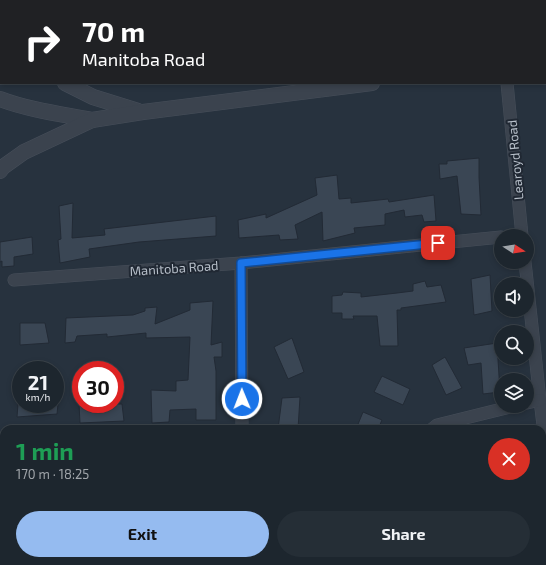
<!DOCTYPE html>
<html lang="en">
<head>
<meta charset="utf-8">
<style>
  :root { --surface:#1d262e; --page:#252e36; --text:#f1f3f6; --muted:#a0a5aa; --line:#3b434a; --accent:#95bbf0 }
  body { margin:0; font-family:"Exo 2",sans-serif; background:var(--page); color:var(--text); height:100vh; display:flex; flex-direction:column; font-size:15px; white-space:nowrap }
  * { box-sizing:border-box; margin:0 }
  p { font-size:13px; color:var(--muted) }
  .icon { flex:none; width:22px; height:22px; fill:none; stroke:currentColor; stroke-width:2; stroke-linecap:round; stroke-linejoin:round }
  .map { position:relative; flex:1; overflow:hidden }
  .panel { position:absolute; left:0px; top:425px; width:546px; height:140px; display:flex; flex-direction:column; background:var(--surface); border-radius:12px 12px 0 0; box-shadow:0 2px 6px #0003,0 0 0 1px var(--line) }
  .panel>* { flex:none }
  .guide { position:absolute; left:0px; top:0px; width:546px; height:84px; box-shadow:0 2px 6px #0003,0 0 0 1px var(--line); background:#202124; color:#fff; overflow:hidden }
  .needle { width:26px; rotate:102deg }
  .buttons { position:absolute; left:494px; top:229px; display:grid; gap:8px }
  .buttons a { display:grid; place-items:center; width:40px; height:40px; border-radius:50%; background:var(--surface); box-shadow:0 2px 6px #0003,0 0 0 1px var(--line); font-size:20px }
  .speed { position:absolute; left:12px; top:361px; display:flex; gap:8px; font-size:20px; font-weight:700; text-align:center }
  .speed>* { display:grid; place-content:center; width:52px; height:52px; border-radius:50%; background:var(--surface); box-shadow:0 2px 6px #0003,0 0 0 1px var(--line); line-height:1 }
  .speed small { font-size:10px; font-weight:400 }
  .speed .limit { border:6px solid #d22; background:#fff; color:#111 }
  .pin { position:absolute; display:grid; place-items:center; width:34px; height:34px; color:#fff; margin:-17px; border-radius:8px; box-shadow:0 2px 6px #0006 }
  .me { position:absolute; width:44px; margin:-22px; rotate:359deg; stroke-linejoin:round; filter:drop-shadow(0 0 3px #0008) }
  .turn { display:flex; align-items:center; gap:14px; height:84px; padding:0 16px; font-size:18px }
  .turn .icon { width:52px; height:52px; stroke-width:2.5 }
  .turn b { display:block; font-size:28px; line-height:34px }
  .round { display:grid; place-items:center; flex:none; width:42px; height:42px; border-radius:21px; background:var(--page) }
  .headline { display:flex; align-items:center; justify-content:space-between; height:68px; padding:0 16px }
  h1 { font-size:24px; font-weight:700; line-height:30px; color:#1e9e55 }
  .button { display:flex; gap:8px; margin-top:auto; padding:8px 16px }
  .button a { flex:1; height:46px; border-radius:24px; background:var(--accent); color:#111; font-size:16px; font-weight:700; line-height:46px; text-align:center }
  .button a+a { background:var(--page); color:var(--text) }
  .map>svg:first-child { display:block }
  .building { fill:#3a4654; stroke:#222a35 }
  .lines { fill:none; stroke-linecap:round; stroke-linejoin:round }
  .minor-casing { stroke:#474f5a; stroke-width:13 }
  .tertiary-casing { stroke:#474f5a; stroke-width:16 }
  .minor { stroke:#3b434e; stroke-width:12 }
  .tertiary { stroke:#3b434e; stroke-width:15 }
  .route-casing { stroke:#114b97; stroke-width:10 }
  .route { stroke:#1a73e8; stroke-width:7 }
  .labels { text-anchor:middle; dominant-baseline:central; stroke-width:4; stroke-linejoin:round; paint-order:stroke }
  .street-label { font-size:13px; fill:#b7bfc9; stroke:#202833 }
</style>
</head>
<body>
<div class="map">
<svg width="546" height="565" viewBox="0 0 546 565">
  <rect width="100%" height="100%" fill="#27323e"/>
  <!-- building -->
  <g class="building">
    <path d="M479,158V177L481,215L461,214L457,176L440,179L439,164H447V161Z"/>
    <path d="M337,175L339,199L351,198V203L388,199L389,202L434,195L436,221L424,222L422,215L405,217L404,210L385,214V225L354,228L355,233L323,241L322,212L295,225L298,239L280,240L279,235L239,238L238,220L266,214V218L317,195L315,178Z"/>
    <path d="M73,203L72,238L105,235L104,229L216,216V236L139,242L89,249L90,257L60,263L58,240L61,239L59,206Z"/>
    <path d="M32,237L33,254L14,257V266L2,267V261L0,262V242Z"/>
    <path d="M490,275L492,311L474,315L471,279Z"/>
    <path d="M425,281L427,287L441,285L446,302L401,308V310H397L398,346H380L377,316H353L354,319H342V313H332V296L342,295L343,292L361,293V297L397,293L413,291V284Z"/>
    <path d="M213,301L211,345L222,342V357H214L216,371V420H196V409L170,410L169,422L152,423L151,390L176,391V381L188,380L190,337L146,338V333L107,337V334L77,336L75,342L65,343L66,318L133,315L145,311V308L157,307L155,324L190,310V303Z"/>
    <path d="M20,323H45L49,343L20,345Z"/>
    <path d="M292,338L304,372L288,379L274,347Z"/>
    <path d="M497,343L500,392L483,394L481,363L468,365L464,348Z"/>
    <path d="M445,357L462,388L446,395L432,365Z"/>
    <path d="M382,376L410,389L403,405L374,392Z"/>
    <path d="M300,397L298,429H278L282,398Z"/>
    <path d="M18,404H58L57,414L17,417Z"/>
    <path d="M79,404H122L124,421L80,423Z"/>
    <path d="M363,412L382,420L378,429H356Z"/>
  </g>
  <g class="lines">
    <defs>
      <g id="minor">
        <path d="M500,0V1"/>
        <path d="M507,83L522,236"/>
        <path d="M525,262L540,400L546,450"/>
        <path d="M241,263L242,429"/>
        <path d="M14,280L241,263L501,237"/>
        <path d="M527,403L540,400"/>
        <path d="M432,429L437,425L514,406"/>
        <path d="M247,561V565"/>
        <path d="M412,561L413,565"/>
      </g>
      <g id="tertiary">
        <path d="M0,38L1,39"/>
        <path d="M545,58H546"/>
        <path d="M65,83L93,97L138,111"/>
        <path d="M0,99C29,110 61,114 92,120"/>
        <path d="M0,171L3,167L24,152L92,120L143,112L372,83"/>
      </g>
    </defs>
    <!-- minor casing -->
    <use href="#minor" class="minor-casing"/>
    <!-- tertiary casing -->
    <use href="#tertiary" class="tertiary-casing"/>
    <!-- minor -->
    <use href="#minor" class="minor"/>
    <!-- tertiary -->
    <use href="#tertiary" class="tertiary"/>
  </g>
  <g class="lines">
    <defs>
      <path id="route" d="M242,399L241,263L438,243"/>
    </defs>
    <!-- route casing -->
    <use href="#route" class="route-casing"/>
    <!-- route -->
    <use href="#route" class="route"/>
  </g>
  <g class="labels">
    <!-- street labels -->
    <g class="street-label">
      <text transform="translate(515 160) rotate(-95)">Learoyd Road</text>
      <text transform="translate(174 268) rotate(-4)">Manitoba Road</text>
    </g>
  </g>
</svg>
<div class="buttons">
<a><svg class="needle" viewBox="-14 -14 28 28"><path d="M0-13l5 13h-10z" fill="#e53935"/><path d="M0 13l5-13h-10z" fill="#a0a5aa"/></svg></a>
<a><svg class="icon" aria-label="sound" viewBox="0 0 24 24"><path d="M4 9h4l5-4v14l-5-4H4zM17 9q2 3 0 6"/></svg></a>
<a><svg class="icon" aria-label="search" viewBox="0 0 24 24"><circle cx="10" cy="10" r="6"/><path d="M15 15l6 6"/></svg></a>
<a><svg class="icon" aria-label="layers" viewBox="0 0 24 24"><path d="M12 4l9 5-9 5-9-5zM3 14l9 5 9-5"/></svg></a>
</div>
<div class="speed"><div>21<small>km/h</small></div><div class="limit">30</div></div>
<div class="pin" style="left:438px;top:243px;background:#d93025"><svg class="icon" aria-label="arrive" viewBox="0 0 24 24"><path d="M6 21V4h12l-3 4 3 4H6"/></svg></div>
<svg class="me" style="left:242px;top:399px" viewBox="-20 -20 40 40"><circle r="17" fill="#1a73e8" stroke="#fff" stroke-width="3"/><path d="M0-11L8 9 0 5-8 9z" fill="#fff"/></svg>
<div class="guide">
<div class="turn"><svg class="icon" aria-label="right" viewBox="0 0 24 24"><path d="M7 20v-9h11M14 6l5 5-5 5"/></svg><div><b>70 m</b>Manitoba Road</div></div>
</div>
<section class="panel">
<div class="headline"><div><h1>1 min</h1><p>170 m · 18:25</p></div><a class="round" style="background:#d93025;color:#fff"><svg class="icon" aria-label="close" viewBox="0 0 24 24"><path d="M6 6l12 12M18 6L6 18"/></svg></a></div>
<div class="button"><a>Exit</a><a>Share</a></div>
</section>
</div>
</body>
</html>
